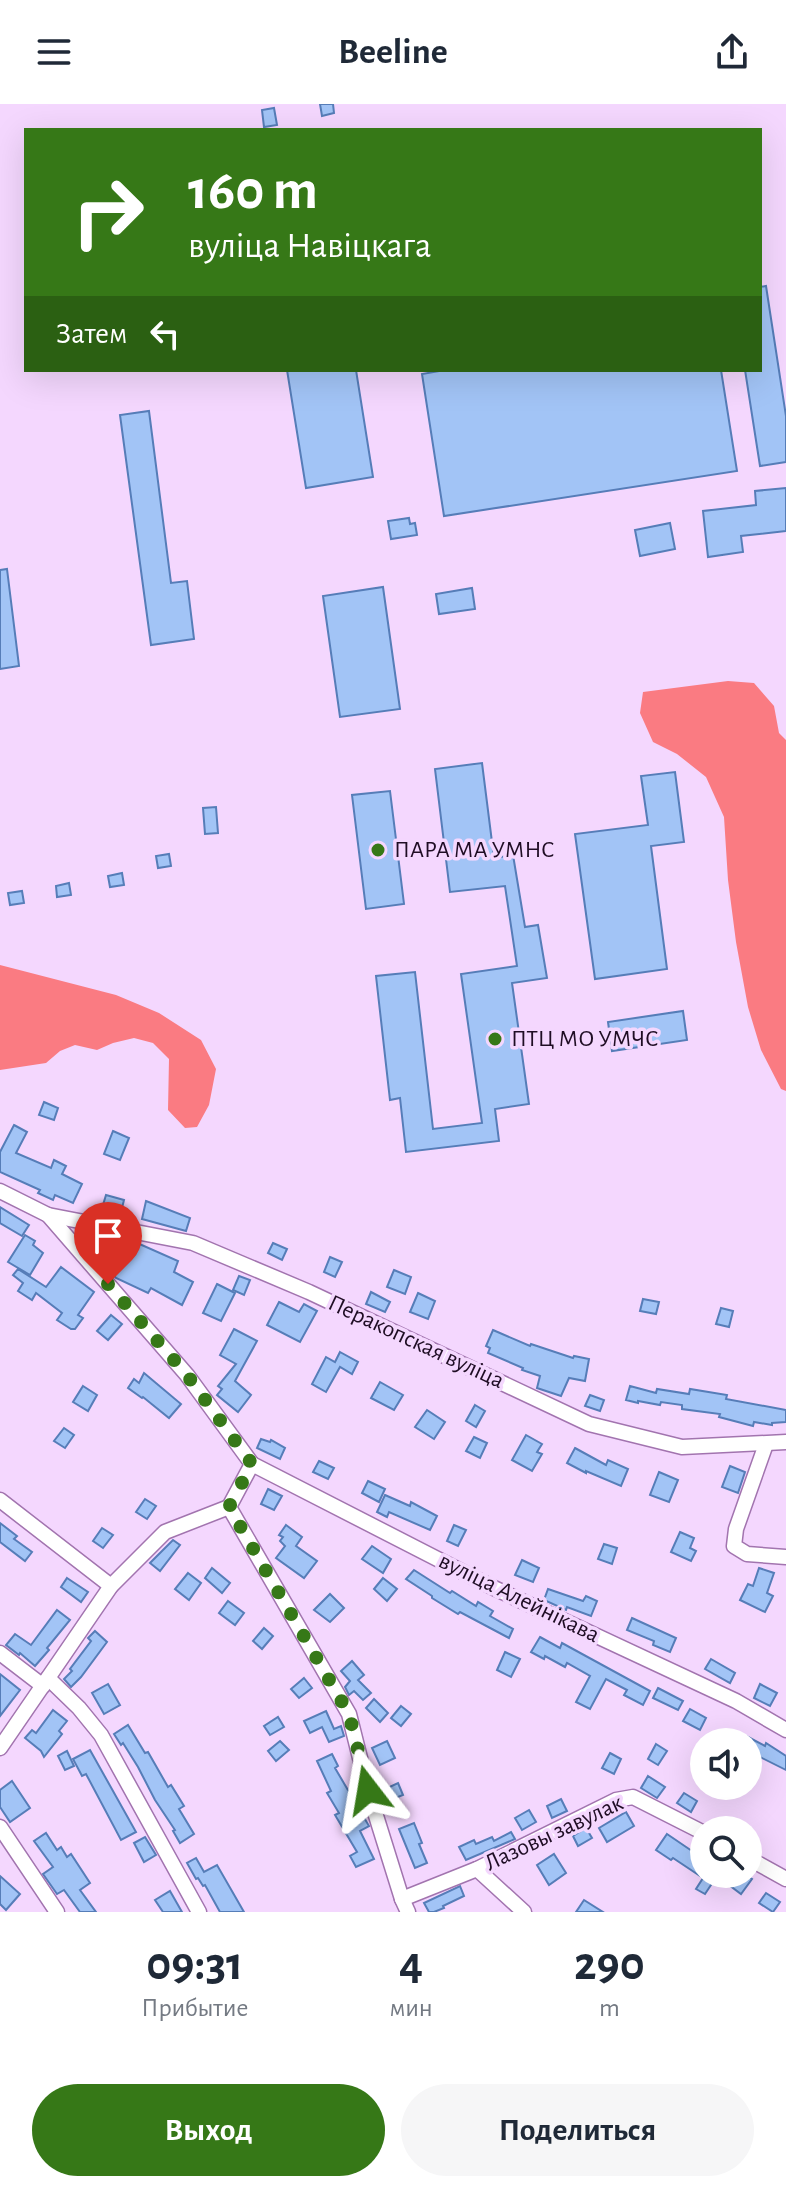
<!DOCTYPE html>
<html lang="ru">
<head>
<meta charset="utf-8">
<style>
  :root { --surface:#fff; --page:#f6f6f7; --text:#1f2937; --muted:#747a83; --accent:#367817 }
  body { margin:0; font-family:"Alegreya Sans",sans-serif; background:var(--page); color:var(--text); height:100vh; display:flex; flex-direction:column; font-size:30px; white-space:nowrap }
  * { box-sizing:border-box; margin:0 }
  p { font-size:26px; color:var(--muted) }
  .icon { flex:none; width:44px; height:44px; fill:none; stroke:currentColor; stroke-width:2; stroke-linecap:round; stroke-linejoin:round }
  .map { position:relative; height:1808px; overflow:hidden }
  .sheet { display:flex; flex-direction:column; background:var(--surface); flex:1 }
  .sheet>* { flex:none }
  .hud { position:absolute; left:24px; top:24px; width:738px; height:244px; border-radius:0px; box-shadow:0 8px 32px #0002; background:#367817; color:#fff; overflow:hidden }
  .fabs { position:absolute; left:690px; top:1624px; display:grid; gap:16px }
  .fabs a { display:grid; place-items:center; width:72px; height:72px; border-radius:50%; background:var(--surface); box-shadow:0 8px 32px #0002; font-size:40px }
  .pin { position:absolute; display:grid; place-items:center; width:68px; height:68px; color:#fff; margin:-82px -34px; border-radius:50% 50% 50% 0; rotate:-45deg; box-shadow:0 0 8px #0007 }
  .pin .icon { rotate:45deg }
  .me { position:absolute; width:88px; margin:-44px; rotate:346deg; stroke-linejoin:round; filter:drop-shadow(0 0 6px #0008) }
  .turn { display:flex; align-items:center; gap:28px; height:168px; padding:0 32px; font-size:36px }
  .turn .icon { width:104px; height:104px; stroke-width:2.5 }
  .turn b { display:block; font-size:56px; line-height:68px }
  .then { display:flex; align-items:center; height:76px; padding:0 32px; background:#0003; gap:16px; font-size:30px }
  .eta { display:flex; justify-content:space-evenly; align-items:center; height:136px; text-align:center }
  .eta b { font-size:48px; font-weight:600; line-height:56px }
  .action { display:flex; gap:16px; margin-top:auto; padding:16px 32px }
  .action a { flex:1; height:92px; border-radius:48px; background:var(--accent); color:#fff; font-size:32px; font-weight:600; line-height:92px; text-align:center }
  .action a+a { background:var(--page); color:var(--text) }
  header { display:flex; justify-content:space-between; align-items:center; height:104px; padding:0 32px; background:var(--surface); font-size:36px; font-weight:600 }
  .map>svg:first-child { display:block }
  .forest { fill:#fa7b82 }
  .building { fill:#a2c4f6; stroke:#567db8; stroke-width:2 }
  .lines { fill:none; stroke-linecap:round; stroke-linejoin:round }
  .minor-casing { stroke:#a274af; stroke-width:17 }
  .minor { stroke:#fff; stroke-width:14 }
  .route { stroke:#367817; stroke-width:14; stroke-dasharray:0 25.2 }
  .poi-dot { fill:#367817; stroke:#f4d7fe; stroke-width:3 }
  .labels { text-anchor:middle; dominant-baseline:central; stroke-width:7; stroke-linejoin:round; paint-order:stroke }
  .poi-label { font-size:24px; fill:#1f0d24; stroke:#f4d7fe; text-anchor:start }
  .street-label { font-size:24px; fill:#1f0d24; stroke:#f4d7fe }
</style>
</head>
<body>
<header><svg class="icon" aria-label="menu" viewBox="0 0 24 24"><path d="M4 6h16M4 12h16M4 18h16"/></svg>Beeline<svg class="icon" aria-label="share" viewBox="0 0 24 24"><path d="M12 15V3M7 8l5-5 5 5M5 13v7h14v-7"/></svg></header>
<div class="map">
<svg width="786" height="1808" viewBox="0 0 786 1808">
  <rect width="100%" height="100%" fill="#f4d7fe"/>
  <!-- forest -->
  <g class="forest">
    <path d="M728,577L754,579L774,602L779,629L786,636V987L781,985L761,946L748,903L736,838L728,776L724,713L706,673L677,650L653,638L640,609L643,588Z"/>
    <path d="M0,861L116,891L159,909L201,936L216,965L209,1001L197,1023L185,1024L168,1006L169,955L153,939L134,934L113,939L97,946L75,941L60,947L46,959L0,966Z"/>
  </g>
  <!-- building -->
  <g class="building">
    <path d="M320,0H333L334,9L322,12Z"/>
    <path d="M274,4L277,21L264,23L262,6Z"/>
    <path d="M766,182L786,312V358L760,362L745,266H760V183Z"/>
    <path d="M287,266H356L373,373L306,384Z"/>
    <path d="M445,266H721L737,367L444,412L422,270Z"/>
    <path d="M149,307L171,479L187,477L194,535L151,541L120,311Z"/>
    <path d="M786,384V427L741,432L743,448L708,453L703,407L756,401L755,387Z"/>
    <path d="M409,414L410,420L415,419L417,431L391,435L388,417Z"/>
    <path d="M670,419L675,445L640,452L635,426Z"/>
    <path d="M7,465L19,562L0,565V466Z"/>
    <path d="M383,483L400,605L340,613L323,492Z"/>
    <path d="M472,484L475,505L439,510L436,490Z"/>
    <path d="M482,659L494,754L513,751L525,823L538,821L547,874L512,879L529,1000L495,1005L499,1037L406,1048L400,994L390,996L376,872L415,868L433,1025L482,1019L461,870L517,862L505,782L450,788L435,665Z"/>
    <path d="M675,668L684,738L651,742L667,865L595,875L575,730L648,721L641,672Z"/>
    <path d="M390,687L404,800L366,805L352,691Z"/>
    <path d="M216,703L218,729L205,730L203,704Z"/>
    <path d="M169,750L171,762L158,764L156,752Z"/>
    <path d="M122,769L124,781L110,783L108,772Z"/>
    <path d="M69,779L71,791L57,793L56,782Z"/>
    <path d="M22,787L24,799L10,801L8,789Z"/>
    <path d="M683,907L687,936L612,947L608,918Z"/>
    <path d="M44,998L58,1004L54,1016L39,1011Z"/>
    <path d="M14,1021L27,1028L16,1049L51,1064L54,1056L66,1062L62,1070L82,1080L73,1099L55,1091L53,1096L38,1089L40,1086L0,1068V1048Z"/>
    <path d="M113,1027L129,1034L120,1056L104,1050Z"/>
    <path d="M106,1091L124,1096L121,1108L103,1101Z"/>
    <path d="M146,1097L190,1114L186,1127L142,1115Z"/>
    <path d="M0,1103L29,1121L22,1132L0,1119Z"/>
    <path d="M25,1131L35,1137L33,1141L43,1149L30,1171L8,1158Z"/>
    <path d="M123,1136L135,1138L178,1157L174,1168L193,1178L182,1201L151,1184L148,1189L116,1174L109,1166Z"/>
    <path d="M273,1139L287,1145L282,1156L268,1149Z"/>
    <path d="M330,1153L342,1158L335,1173L324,1168Z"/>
    <path d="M61,1163L94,1188L78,1211L83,1214L75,1225H71L57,1216L62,1209L36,1189L32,1196L18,1187L23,1179L13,1171L18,1165L46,1183Z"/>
    <path d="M394,1166L411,1173L405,1190L387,1183Z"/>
    <path d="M239,1172L250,1176L244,1191L233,1186Z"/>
    <path d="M217,1180L235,1189L221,1217L203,1209Z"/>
    <path d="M371,1188L390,1198L385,1208L366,1200Z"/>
    <path d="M418,1189L435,1197L428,1215L410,1208Z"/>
    <path d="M643,1195L659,1198L656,1210L640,1207Z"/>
    <path d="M279,1198L299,1208L304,1200L317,1207L300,1238L267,1221Z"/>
    <path d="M721,1204L733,1207L729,1223L716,1220Z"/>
    <path d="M111,1211L122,1220L108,1236L97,1227Z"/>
    <path d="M234,1225L257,1237L235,1277L251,1291L238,1308L217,1291L222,1285L218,1282L236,1260L220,1251Z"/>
    <path d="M493,1226L530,1242L531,1240L573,1254L574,1252L589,1255L585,1277L569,1274L561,1292L537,1284L540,1272L522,1266L523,1264L488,1249L490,1244L486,1242Z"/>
    <path d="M340,1248L358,1258L352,1270L340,1263L326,1288L312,1280L326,1253L335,1258Z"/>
    <path d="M144,1269L181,1300L169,1314L143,1293L142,1294L128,1284L134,1275L139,1279Z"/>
    <path d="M380,1278L403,1291L394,1306L371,1294Z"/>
    <path d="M83,1282L97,1291L88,1307L73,1298Z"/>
    <path d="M630,1282L656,1289L657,1285L689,1290L690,1285L727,1291L726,1295L786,1306V1318L772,1319V1321L754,1318L753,1322L719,1313L720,1310L682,1305V1301L661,1298L660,1301L638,1297V1299L626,1296Z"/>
    <path d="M590,1291L604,1296L600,1307L585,1302Z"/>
    <path d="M475,1301L485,1307L476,1323L466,1317Z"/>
    <path d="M427,1306L445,1318L434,1335L415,1323Z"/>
    <path d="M64,1324L74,1331L65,1344L54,1337Z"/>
    <path d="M526,1331L542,1340L537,1348L542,1350L532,1367L512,1356Z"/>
    <path d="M474,1333L487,1339L480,1354L466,1347Z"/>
    <path d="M261,1335L270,1338L271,1336L285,1344L280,1355L257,1344Z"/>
    <path d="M575,1344L606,1361L608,1356L628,1365L621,1382L586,1367V1369L567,1359Z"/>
    <path d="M319,1357L334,1364L328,1375L313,1368Z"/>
    <path d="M730,1362L745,1368L738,1389L722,1383Z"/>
    <path d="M659,1368L678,1376L669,1398L650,1391Z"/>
    <path d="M368,1377L385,1385L379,1398L362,1389Z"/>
    <path d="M268,1385L282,1392L274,1406L261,1400Z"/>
    <path d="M385,1391L410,1402L411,1398L437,1412L430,1426L389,1408L387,1413L377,1408Z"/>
    <path d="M145,1395L156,1402L147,1415L136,1408Z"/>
    <path d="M0,1419L17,1432L14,1435L32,1448L25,1457L0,1438Z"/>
    <path d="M286,1421L302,1433L296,1442L317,1457L304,1474L276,1454L285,1442L280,1437L283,1433L279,1431Z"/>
    <path d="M454,1421L466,1426L458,1442L447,1437Z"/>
    <path d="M102,1424L113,1431L103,1444L93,1437Z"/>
    <path d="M680,1428L694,1434L690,1444L696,1447L691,1457L671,1448Z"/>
    <path d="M173,1436L180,1441L160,1467L150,1459Z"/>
    <path d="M604,1440L617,1444L612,1460L598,1455Z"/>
    <path d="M372,1442L391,1455L383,1469L362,1455Z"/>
    <path d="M522,1456L539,1464L533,1478L515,1471Z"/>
    <path d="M212,1464L230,1479L222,1489L205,1474Z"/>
    <path d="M759,1464L774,1469L767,1489L773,1492L765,1508L740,1496L748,1480L753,1482Z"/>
    <path d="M414,1466L450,1489L452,1487L476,1502L478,1498L493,1507L490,1512L513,1525L509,1534L460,1508L458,1510L432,1494V1492L406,1475Z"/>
    <path d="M188,1469L201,1479L189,1496L175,1485Z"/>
    <path d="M67,1474L88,1488L81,1498L61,1483Z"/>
    <path d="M383,1474L397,1485L387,1497L374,1485Z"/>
    <path d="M548,1485L583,1497L586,1492L597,1497L591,1512L567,1503L566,1506L544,1496Z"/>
    <path d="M330,1490L344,1504L330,1518L314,1506Z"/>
    <path d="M228,1497L244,1509L235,1521L219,1509Z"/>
    <path d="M57,1506L70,1516L47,1544L49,1546L35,1562L20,1549L19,1551L6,1541L15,1530L31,1541Z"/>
    <path d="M632,1514L676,1534L670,1548L653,1541L654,1537L627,1526Z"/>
    <path d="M264,1524L273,1532L262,1545L253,1537Z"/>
    <path d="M95,1527L107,1538L81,1573L71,1583L64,1575L72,1567L70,1565L91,1537L88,1534Z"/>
    <path d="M540,1533L560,1544L562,1539L650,1587L643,1601L624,1591L627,1586L606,1575L590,1605L576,1598L590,1572L567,1559L565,1563L545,1552L544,1555L531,1548Z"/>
    <path d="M505,1548L520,1555L511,1573L497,1566Z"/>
    <path d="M711,1555L735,1569L730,1579L705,1565Z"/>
    <path d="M352,1557L364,1571L358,1576L371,1589L363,1596L354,1587L349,1591L345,1583L350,1577L341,1567Z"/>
    <path d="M0,1570L20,1586L0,1612Z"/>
    <path d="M304,1574L312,1584L299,1594L291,1585Z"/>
    <path d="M108,1580L120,1601L104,1610L92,1589Z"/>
    <path d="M760,1580L777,1589L770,1602L754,1594Z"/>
    <path d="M658,1584L683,1597L678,1606L653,1594Z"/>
    <path d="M374,1595L388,1609L380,1618L366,1604Z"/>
    <path d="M401,1602L411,1610L401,1622L391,1614Z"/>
    <path d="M690,1605L706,1614L700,1626L683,1617Z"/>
    <path d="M53,1606L67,1617L59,1627L62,1630L44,1653L41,1647L25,1634L32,1626L36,1629Z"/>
    <path d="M326,1607L334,1625L341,1622L344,1632L329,1638L322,1623L310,1629L304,1617Z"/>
    <path d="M278,1613L284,1623L270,1631L264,1622Z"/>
    <path d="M128,1621L145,1649L148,1648L168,1683L171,1681L184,1702L179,1705L194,1730L180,1739L173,1727L175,1726L155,1696L138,1663L123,1639L121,1641L114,1630Z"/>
    <path d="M748,1633L765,1642L766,1639L786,1652V1666L748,1647Z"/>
    <path d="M280,1637L289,1646L276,1657L268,1647Z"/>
    <path d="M387,1637L395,1654L380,1661L372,1644Z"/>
    <path d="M656,1640L667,1647L658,1661L648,1655Z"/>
    <path d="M90,1646L136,1728L121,1736L86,1670L82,1672L73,1655Z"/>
    <path d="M67,1647L74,1662L65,1666L58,1652Z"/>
    <path d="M610,1649L621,1655L614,1670L602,1664Z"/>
    <path d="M332,1650L338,1662L335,1664L369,1722L360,1727L374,1755L356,1763L350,1752L357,1748L335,1711L339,1709L327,1689L331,1687L317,1657Z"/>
    <path d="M648,1672L665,1683L657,1694L641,1684Z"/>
    <path d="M12,1677L30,1704L10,1718L0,1703V1686Z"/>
    <path d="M398,1679L403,1691L388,1697L383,1686Z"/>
    <path d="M684,1689L697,1697L691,1708L677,1699Z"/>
    <path d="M561,1695L567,1707L552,1714L547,1702Z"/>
    <path d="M529,1706L536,1718L522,1726L515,1714Z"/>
    <path d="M626,1708L634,1722L607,1738L599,1724Z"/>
    <path d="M414,1719L422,1739L419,1740L427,1759L415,1764L399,1725Z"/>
    <path d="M586,1724L592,1734L578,1742L573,1732Z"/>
    <path d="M511,1728L515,1735L466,1756L459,1743L474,1736L476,1740L492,1733L494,1737Z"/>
    <path d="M46,1729L57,1746L61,1743L67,1753L71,1750L90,1779L80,1786L96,1808H80L64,1786L57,1790L43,1770L53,1763L34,1737Z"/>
    <path d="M667,1730L692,1747L697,1741L704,1745V1773L706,1770H745L752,1775L741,1790L717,1772L705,1790L696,1785L703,1774L673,1754L671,1756L656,1746Z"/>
    <path d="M145,1733L156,1751L144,1758L134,1739Z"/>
    <path d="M554,1750L566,1769L549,1781L537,1761Z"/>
    <path d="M196,1754L204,1768L217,1761L244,1808H220L205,1781L203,1782L198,1774L196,1775L187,1759Z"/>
    <path d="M0,1772L20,1790L6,1806L0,1800Z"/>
    <path d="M460,1782L464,1792L443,1802L444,1804L434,1808H429L424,1799Z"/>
    <path d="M170,1787L182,1808H163L155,1796Z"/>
    <path d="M766,1789L780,1798L773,1808L759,1799Z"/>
    <path d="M584,1796L603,1808H576Z"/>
  </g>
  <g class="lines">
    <defs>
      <g id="minor">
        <path d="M0,1087L48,1111L187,1271L252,1360L229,1403L349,1610L368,1686L402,1795L408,1808"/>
        <path d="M48,1111L193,1139L309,1188L589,1320L682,1343L786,1338"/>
        <path d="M766,1340L736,1425L734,1442L747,1450L786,1453"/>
        <path d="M252,1360L494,1484L736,1597L786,1626"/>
        <path d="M0,1396L111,1482"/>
        <path d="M0,1549L43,1582"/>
        <path d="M48,1574L79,1604L101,1631L199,1808"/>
        <path d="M0,1644L111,1482L165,1428L229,1403"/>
        <path d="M0,1723L57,1808"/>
        <path d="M748,1754L786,1775"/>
        <path d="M477,1765L524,1808"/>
        <path d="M402,1795L477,1765L616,1696L633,1693L704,1729"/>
      </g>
    </defs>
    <!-- minor casing -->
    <use href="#minor" class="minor-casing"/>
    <!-- minor -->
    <use href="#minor" class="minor"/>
  </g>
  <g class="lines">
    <!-- route -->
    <path class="route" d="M108,1180L187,1271L252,1360L229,1403L349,1610L368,1686"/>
  </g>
  <!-- markers -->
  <g class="poi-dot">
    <circle cx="378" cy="746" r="8"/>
    <circle cx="495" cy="935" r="8"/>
  </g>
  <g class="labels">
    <!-- poi labels -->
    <g class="poi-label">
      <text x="394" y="746">ПАРА МА УМНС</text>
      <text x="511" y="935">ПТЦ МО УМЧС</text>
    </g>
    <!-- street labels -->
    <g class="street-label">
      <text transform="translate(416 1238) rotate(25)">Перакопская вуліца</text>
      <text transform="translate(519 1494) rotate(26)">вуліца Алейнікава</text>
      <text transform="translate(554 1729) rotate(-25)">Лазовы завулак</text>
    </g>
  </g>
</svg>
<div class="fabs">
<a><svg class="icon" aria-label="sound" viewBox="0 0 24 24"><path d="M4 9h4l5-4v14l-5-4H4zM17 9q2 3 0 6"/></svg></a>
<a><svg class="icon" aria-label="search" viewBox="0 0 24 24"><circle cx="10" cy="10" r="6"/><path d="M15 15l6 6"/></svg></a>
</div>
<div class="pin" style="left:108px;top:1180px;background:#d93025"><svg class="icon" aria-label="arrive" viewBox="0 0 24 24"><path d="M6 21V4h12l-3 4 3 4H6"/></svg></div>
<svg class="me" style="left:368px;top:1686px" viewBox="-20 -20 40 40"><path d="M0-17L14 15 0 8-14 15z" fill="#367817" stroke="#fff" stroke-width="4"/></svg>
<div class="hud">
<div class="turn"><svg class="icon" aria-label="right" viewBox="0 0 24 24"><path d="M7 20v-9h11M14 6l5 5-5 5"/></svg><div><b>160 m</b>вуліца Навіцкага</div></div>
<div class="then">Затем<svg class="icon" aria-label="left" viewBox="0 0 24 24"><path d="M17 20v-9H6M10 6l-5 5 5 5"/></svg></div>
</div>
</div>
<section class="sheet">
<div class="eta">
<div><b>09:31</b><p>Прибытие</p></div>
<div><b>4</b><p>мин</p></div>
<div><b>290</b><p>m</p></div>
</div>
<div class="action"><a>Выход</a><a>Поделиться</a></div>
</section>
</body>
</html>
